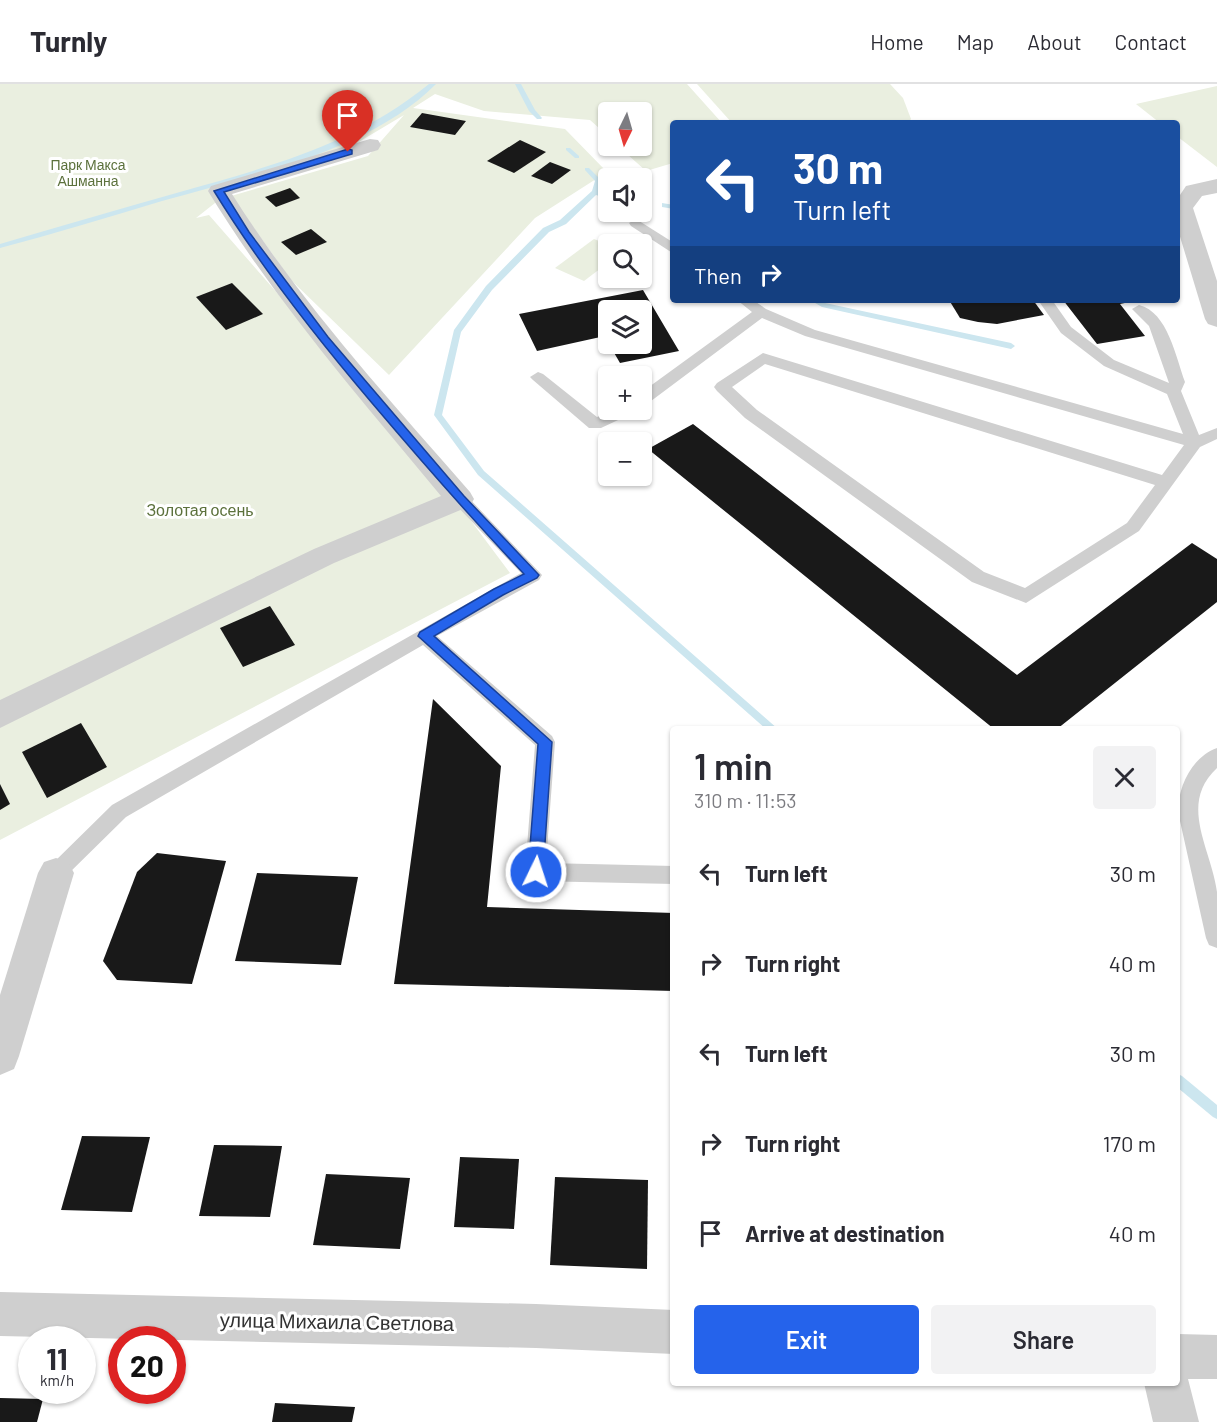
<!DOCTYPE html>
<html lang="en">
<head>
<meta charset="utf-8">
<style>
  :root { --surface:#fff; --page:#f2f2f3; --text:#2b2b33; --muted:#7c7c81; --line:#e1e1e2; --accent:#2563eb }
  body { margin:0; font-family:Barlow,sans-serif; background:var(--page); color:var(--text); height:100vh; display:flex; flex-direction:column; font-size:22px; white-space:nowrap }
  * { box-sizing:border-box; margin:0 }
  p { font-size:20px; color:var(--muted) }
  .icon { flex:none; width:33px; height:33px; fill:none; stroke:currentColor; stroke-width:2; stroke-linecap:round; stroke-linejoin:round }
  .map { position:relative; flex:1; overflow:hidden }
  .drawer { position:absolute; left:670px; top:642px; width:510px; height:660px; display:flex; flex-direction:column; background:var(--surface); border-radius:6px; box-shadow:0 2px 4px #0004 }
  .drawer>* { flex:none }
  .hud { position:absolute; left:670px; top:36px; width:510px; height:183px; border-radius:6px; box-shadow:0 2px 4px #0004; background:#1a4fa0; color:#fff; overflow:hidden }
  .needle { width:39px; rotate:185deg }
  .buttons { position:absolute; left:598px; top:18px; display:grid; gap:12px }
  .buttons a { display:grid; place-items:center; width:54px; height:54px; border-radius:6px; background:var(--surface); box-shadow:0 2px 4px #0004; font-size:30px }
  .speed { position:absolute; left:18px; top:1242px; display:flex; gap:12px; font-size:30px; font-weight:700; text-align:center }
  .speed>* { display:grid; place-content:center; width:78px; height:78px; border-radius:50%; background:var(--surface); box-shadow:0 2px 4px #0004; line-height:1 }
  .speed small { font-size:15px; font-weight:400 }
  .speed .limit { border:9px solid #d22; background:#fff; color:#111 }
  .pin { position:absolute; display:grid; place-items:center; width:51px; height:51px; color:#fff; margin:-62px -26px; border-radius:50% 50% 50% 0; rotate:-45deg; box-shadow:0 0 6px #0007 }
  .pin .icon { rotate:45deg }
  .me { position:absolute; width:66px; margin:-33px; rotate:4deg; stroke-linejoin:round; filter:drop-shadow(0 0 4px #0008) }
  .turn { display:flex; align-items:center; gap:21px; height:126px; padding:0 24px; font-size:27px }
  .turn .icon { width:78px; height:78px; stroke-width:2.5 }
  .turn b { display:block; font-size:42px; line-height:51px }
  .then { display:flex; align-items:center; height:57px; padding:0 24px; background:#0003; gap:12px; font-size:22px }
  .round { display:grid; place-items:center; flex:none; width:63px; height:63px; border-radius:6px; background:var(--page) }
  .head { display:flex; align-items:center; justify-content:space-between; height:102px; padding:0 24px }
  h1 { font-size:36px; font-weight:600; line-height:45px }
  .cta { display:flex; gap:12px; margin-top:auto; padding:12px 24px }
  .cta a { flex:1; height:69px; border-radius:6px; background:var(--accent); color:#fff; font-size:24px; font-weight:600; line-height:69px; text-align:center }
  .cta a+a { background:var(--page); color:var(--text) }
  ul { padding:0; list-style:none }
  li { display:flex; align-items:center; gap:18px; height:90px; padding:0 24px }
  li div { flex:1 }
  li b { display:block; font-size:22px }
  li em { font-style:normal }
  header { display:flex; align-items:center; gap:36px; box-sizing:border-box; height:84px; padding:0 30px; background:var(--surface); border-bottom:2px solid var(--line) }
  header strong { font-size:28px }
  nav { display:flex; gap:33px; margin-inline-start:auto; font-size:21px }
  .map>svg:first-child { display:block }
  .green { fill:#eaefe0 }
  .lines { fill:none; stroke-linecap:round; stroke-linejoin:round }
  .stream { fill:#cce6ef; fill-rule:evenodd }
  .building { fill:#191919 }
  .service { fill:#cfcfcf; fill-rule:evenodd }
  .minor { fill:#cfcfcf; fill-rule:evenodd }
  .route { fill:#2563eb; stroke:#184099; stroke-width:1.5 }
  .labels { text-anchor:middle; dominant-baseline:central; stroke-width:6; stroke-linejoin:round; paint-order:stroke }
  .far-park-label { font-size:14px; fill:#5c713c; stroke:#fff }
  .park-label { font-size:16px; fill:#5c713c; stroke:#fff }
  .near-street-label { font-size:20px; fill:#323232; stroke:#fff }
</style>
</head>
<body>
<header>
<strong>Turnly</strong>
<nav><a>Home</a><a>Map</a><a>About</a><a>Contact</a></nav>
</header>
<div class="map">
<svg width="1217" height="1338" viewBox="0 0 1217 1338">
  <rect width="100%" height="100%" fill="#fff"/>
  <!-- green -->
  <g class="green">
    <path d="M0,0H687L722,39H674L673,79L646,87L618,62H642V28H609V53L590,36L484,27L435,10L413,24L565,45L607,88L535,134L389,291L291,196L231,112L368,72L404,31L337,71L234,104L196,134L209,131L439,394L510,489L0,756Z"/>
    <path d="M697,0H890L903,14L911,35L908,39H732Z"/>
    <path d="M1217,2V83L1178,53V39H1160L1136,20Z"/>
    <path d="M594,155L609,161V178L584,197L555,184Z"/>
  </g>
  <g class="lines">
    <!-- stream -->
    <g class="stream">
      <path d="M429,0H436C370,67 250,92 162,117C108,133 54,150 0,164V160C60,142 120,125 180,108C271,82 354,61 429,0Z"/>
      <path d="M515,0H521L535,26L542,34L541,35H537L529,27Z"/>
      <path d="M566,64H570L579,72V74H575L566,66Z"/>
      <path d="M585,84H589L601,96L603,97L599,107L609,111V115L596,111L566,140L549,148L492,206L461,248L442,331L484,387L778,645H766L478,391L434,331L454,246L486,202L543,144L560,136L592,107L595,97L585,86Z"/>
      <path d="M662,119L674,121V125L662,123Z"/>
      <path d="M810,216H819L825,219L1011,259L1015,262L1011,265L822,223Z"/>
      <path d="M1178,990L1182,992L1217,1021V1035L1213,1033L1178,1004Z"/>
    </g>
  </g>
  <!-- building -->
  <g class="building">
    <path d="M422,29L466,37L455,51L410,43Z"/>
    <path d="M520,56L546,68L514,89L487,77Z"/>
    <path d="M550,78L571,86L552,100L531,92Z"/>
    <path d="M290,104L300,114L276,123L265,113Z"/>
    <path d="M311,145L327,158L296,171L281,158Z"/>
    <path d="M232,199L263,230L226,246L196,213Z"/>
    <path d="M643,206L679,267L620,279L609,260H642V226H609V259L605,252L537,267L519,230Z"/>
    <path d="M949,216H1033L1044,231L997,240L978,238L960,234Z"/>
    <path d="M1063,216H1139L1120,220L1145,252L1097,260Z"/>
    <path d="M693,340L1017,591L1192,459L1217,475V518L1057,645H994L648,365Z"/>
    <path d="M270,522L295,561L243,583L220,544Z"/>
    <path d="M433,615L501,682L487,823L674,829V907L394,900Z"/>
    <path d="M81,639L107,683L47,714L22,668Z"/>
    <path d="M0,700L10,720L0,726Z"/>
    <path d="M157,769L226,777L192,900L117,896L103,877L137,788Z"/>
    <path d="M257,789L358,793L341,881L235,877Z"/>
    <path d="M82,1052L150,1053L132,1128L61,1126Z"/>
    <path d="M214,1061L282,1062L270,1133L199,1132Z"/>
    <path d="M460,1073L519,1075L514,1145L454,1143Z"/>
    <path d="M326,1090L410,1094L400,1165L313,1161Z"/>
    <path d="M555,1093L648,1096L647,1185L550,1181Z"/>
    <path d="M0,1314L43,1315L37,1338H0Z"/>
    <path d="M275,1319L355,1323L352,1338H272Z"/>
  </g>
  <g class="lines">
    <!-- service -->
    <g class="service">
      <path d="M636,135L674,159V170L631,142L629,139Z"/>
      <path d="M737,216H753L766,225L815,246L1183,350L1167,310L1104,282L1061,249L1038,216H1052L1071,243L1114,276L1169,299L1149,242L1132,225L1139,221C1168,228 1176,274 1185,298L1181,307L1199,351L1217,344V355L1200,363L1139,447L1026,519L972,498L745,334L717,307L714,303L717,299L763,269L1162,391L1184,361L805,252L762,234L647,320L642,321V308L752,228ZM765,280L1155,401L1127,439L1025,504L984,488L757,326L732,303Z"/>
      <path d="M538,288L543,290L597,333L613,326H633L631,330L601,344H589L533,296L530,293Z"/>
      <path d="M460,409L466,411L542,491L539,496L437,552L552,652L555,658L546,779L674,782V800L535,797L528,794L525,788L535,661L423,561L126,733L63,795L56,798L49,795L46,789L49,783L112,721L521,489L454,419L452,415L454,411Z"/>
      <path d="M1217,664V684C1178,720 1211,764 1217,808C1217,826 1217,846 1217,864L1209,861L1206,854L1178,728C1178,702 1192,673 1217,664Z"/>
    </g>
    <!-- minor -->
    <g class="minor">
      <path d="M370,55L378,56L381,61L378,66L232,110C300,218 386,312 470,408L474,415L470,422L334,479L0,644V616L314,465L441,412C359,313 275,217 208,107L211,102Z"/>
      <path d="M1217,95V109L1202,112L1193,124L1217,197V243L1208,240L1205,235L1178,146V114L1186,102Z"/>
      <path d="M56,774L68,778L74,789L19,972L14,985L0,991V911L38,789L44,778Z"/>
      <path d="M0,1208L536,1220L674,1226V1270L536,1264L0,1252Z"/>
      <path d="M1178,1250L1217,1251V1295H1188L1199,1338H1153L1144,1299H1178Z"/>
    </g>
  </g>
  <!-- route -->
  <path class="route" d="M348,65L352,66V70L224,108L249,148L328,253L464,412L539,491L537,494L503,511L434,552L552,658L543,788L541,792L536,794L530,792L528,788L538,660L418,552L420,548L494,505L524,490C472,435 422,378 372,319C315,252 260,182 214,107Z"/>
  <g class="labels">
    <!-- far-park labels -->
    <g class="far-park-label">
      <text x="88" y="80">Парк Макса<tspan x="88" dy="16">Ашманна</tspan></text>
    </g>
    <!-- park labels -->
    <g class="park-label">
      <text x="200" y="425">Золотая осень</text>
    </g>
    <!-- near-street labels -->
    <g class="near-street-label">
      <text transform="translate(337 1237) rotate(1)">улица Михаила Светлова</text>
    </g>
  </g>
</svg>
<div class="buttons">
<a><svg class="needle" viewBox="-14 -14 28 28"><path d="M0-13l5 13h-10z" fill="#e53935"/><path d="M0 13l5-13h-10z" fill="#7c7c81"/></svg></a>
<a><svg class="icon" aria-label="sound" viewBox="0 0 24 24"><path d="M4 9h4l5-4v14l-5-4H4zM17 9q2 3 0 6"/></svg></a>
<a><svg class="icon" aria-label="search" viewBox="0 0 24 24"><circle cx="10" cy="10" r="6"/><path d="M15 15l6 6"/></svg></a>
<a><svg class="icon" aria-label="layers" viewBox="0 0 24 24"><path d="M12 4l9 5-9 5-9-5zM3 14l9 5 9-5"/></svg></a>
<a>+</a>
<a>−</a>
</div>
<div class="speed"><div>11<small>km/h</small></div><div class="limit">20</div></div>
<div class="pin" style="left:348px;top:68px;background:#d93025"><svg class="icon" aria-label="arrive" viewBox="0 0 24 24"><path d="M6 21V4h12l-3 4 3 4H6"/></svg></div>
<svg class="me" style="left:536px;top:788px" viewBox="-20 -20 40 40"><circle r="17" fill="#2563eb" stroke="#fff" stroke-width="3"/><path d="M0-11L8 9 0 5-8 9z" fill="#fff"/></svg>
<div class="hud">
<div class="turn"><svg class="icon" aria-label="left" viewBox="0 0 24 24"><path d="M17 20v-9H6M10 6l-5 5 5 5"/></svg><div><b>30 m</b>Turn left</div></div>
<div class="then">Then<svg class="icon" aria-label="right" viewBox="0 0 24 24"><path d="M7 20v-9h11M14 6l5 5-5 5"/></svg></div>
</div>
<section class="drawer">
<div class="head"><div><h1>1 min</h1><p>310 m · 11:53</p></div><a class="round"><svg class="icon" aria-label="close" viewBox="0 0 24 24"><path d="M6 6l12 12M18 6L6 18"/></svg></a></div>
<ul>
<li><svg class="icon" aria-label="left" viewBox="0 0 24 24"><path d="M17 20v-9H6M10 6l-5 5 5 5"/></svg><div><b>Turn left</b></div><em>30 m</em></li>
<li><svg class="icon" aria-label="right" viewBox="0 0 24 24"><path d="M7 20v-9h11M14 6l5 5-5 5"/></svg><div><b>Turn right</b></div><em>40 m</em></li>
<li><svg class="icon" aria-label="left" viewBox="0 0 24 24"><path d="M17 20v-9H6M10 6l-5 5 5 5"/></svg><div><b>Turn left</b></div><em>30 m</em></li>
<li><svg class="icon" aria-label="right" viewBox="0 0 24 24"><path d="M7 20v-9h11M14 6l5 5-5 5"/></svg><div><b>Turn right</b></div><em>170 m</em></li>
<li><svg class="icon" aria-label="arrive" viewBox="0 0 24 24"><path d="M6 21V4h12l-3 4 3 4H6"/></svg><div><b>Arrive at destination</b></div><em>40 m</em></li>
</ul>
<div class="cta"><a>Exit</a><a>Share</a></div>
</section>
</div>
</body>
</html>
